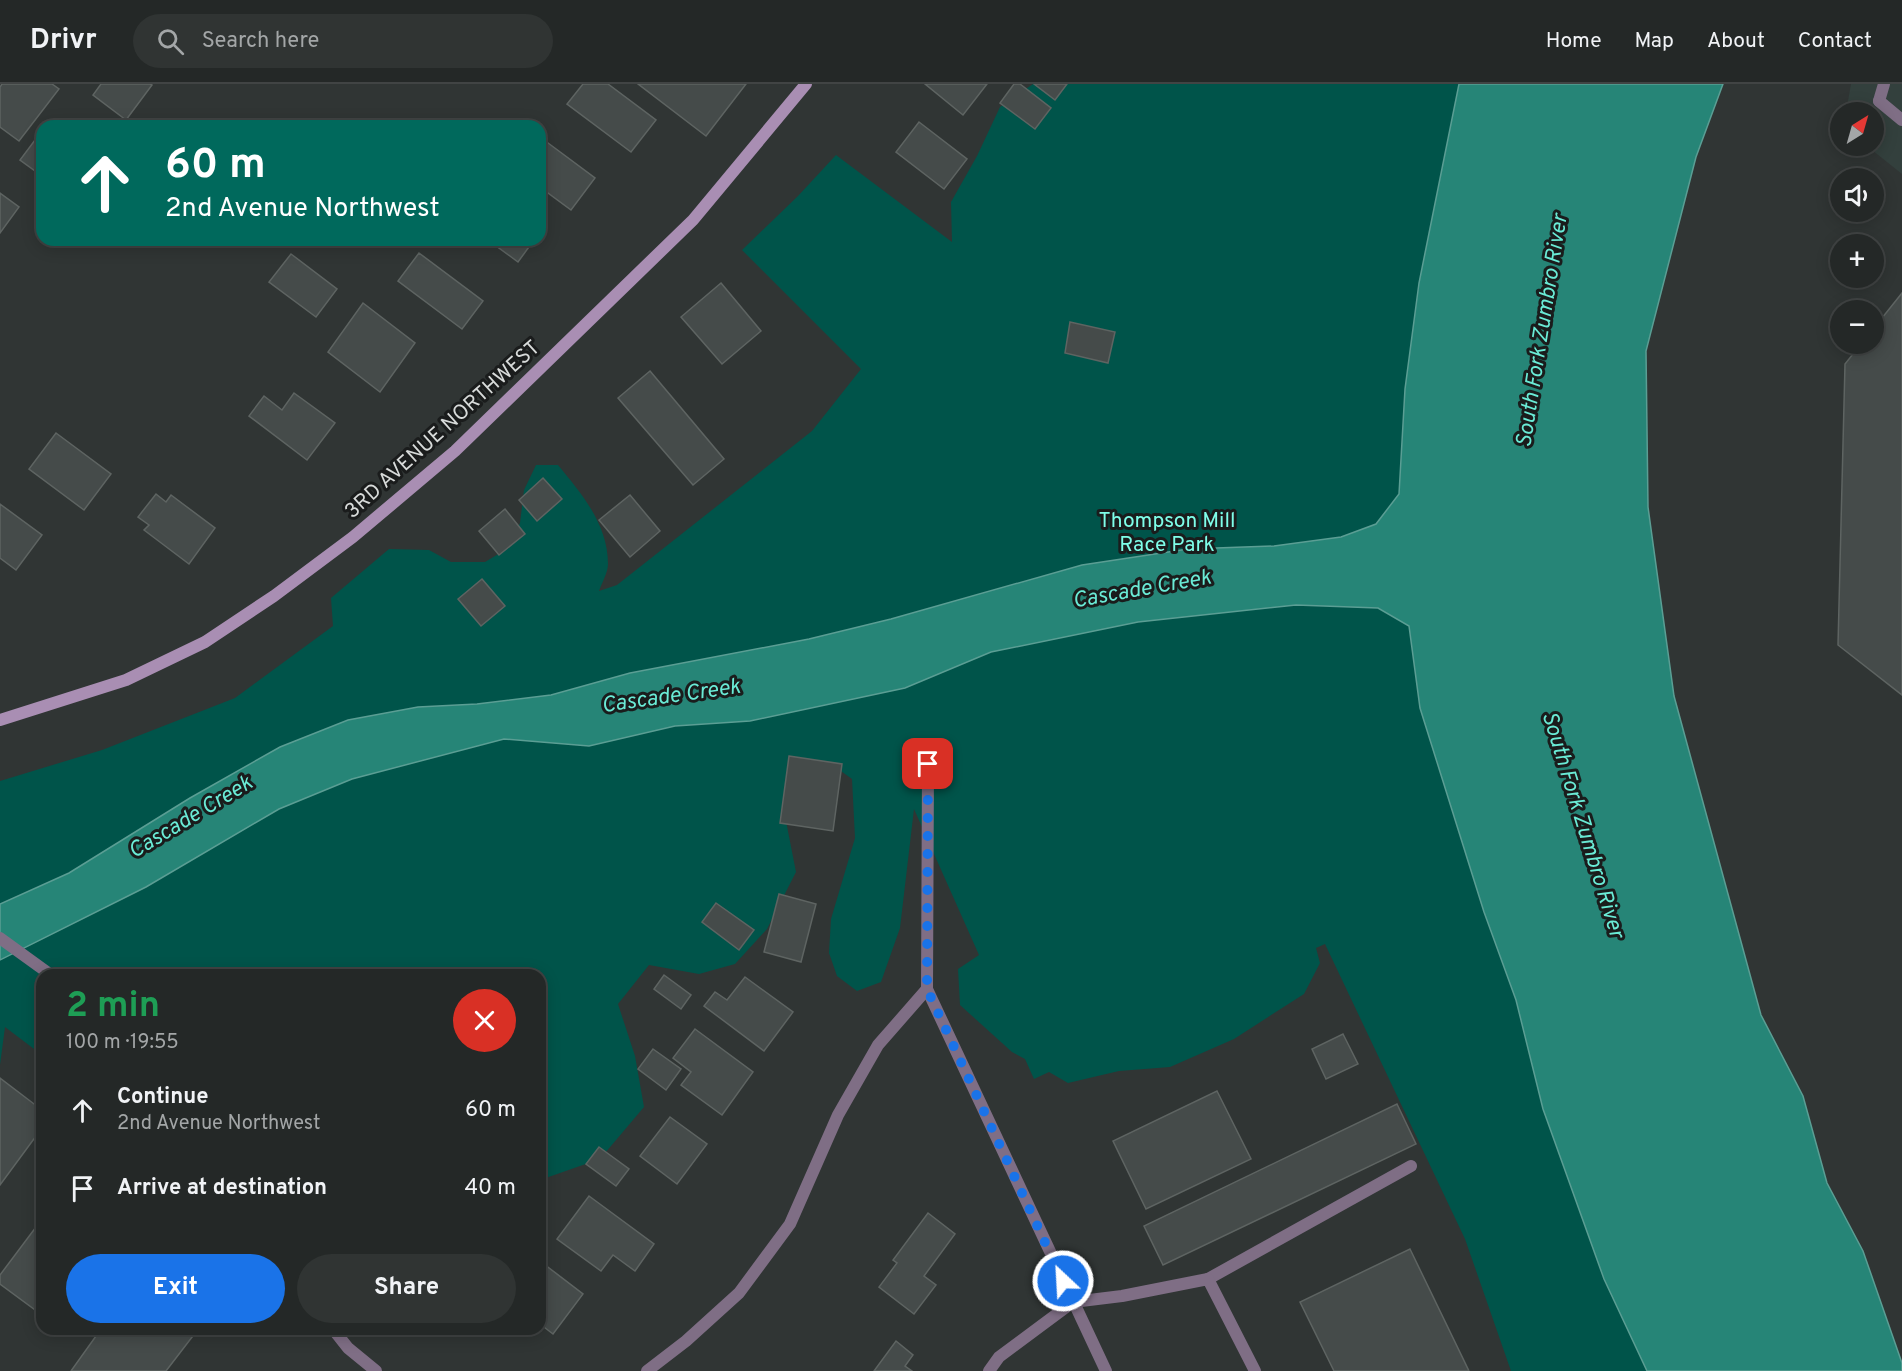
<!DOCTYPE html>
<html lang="en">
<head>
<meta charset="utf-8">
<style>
  :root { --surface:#242827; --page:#303433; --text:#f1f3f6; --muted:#a3a6a7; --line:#414444; --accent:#1a73e8 }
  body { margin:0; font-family:Overpass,sans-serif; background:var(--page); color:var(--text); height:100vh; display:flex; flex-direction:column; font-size:22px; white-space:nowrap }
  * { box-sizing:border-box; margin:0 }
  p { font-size:20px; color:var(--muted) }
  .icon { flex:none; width:33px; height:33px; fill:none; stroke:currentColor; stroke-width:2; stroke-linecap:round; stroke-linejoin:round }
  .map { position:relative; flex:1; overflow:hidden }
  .details { position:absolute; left:36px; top:885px; width:510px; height:366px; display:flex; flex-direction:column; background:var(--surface); border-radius:18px; box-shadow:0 3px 15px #0003,0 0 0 2px var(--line) }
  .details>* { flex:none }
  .guide { position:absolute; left:36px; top:36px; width:510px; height:126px; border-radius:18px; box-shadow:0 3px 15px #0003,0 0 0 2px var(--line); background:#00695c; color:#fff; overflow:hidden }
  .needle { width:39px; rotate:37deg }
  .buttons { position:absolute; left:1830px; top:18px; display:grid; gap:12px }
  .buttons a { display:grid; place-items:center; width:54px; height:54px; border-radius:50%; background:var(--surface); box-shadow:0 3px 15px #0003,0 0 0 2px var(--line); font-size:30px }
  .pin { position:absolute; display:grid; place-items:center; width:51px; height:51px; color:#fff; margin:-26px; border-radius:12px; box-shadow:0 3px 9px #0006 }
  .me { position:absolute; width:66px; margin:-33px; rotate:335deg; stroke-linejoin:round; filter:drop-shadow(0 0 4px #0008) }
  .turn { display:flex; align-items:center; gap:21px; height:126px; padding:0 30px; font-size:27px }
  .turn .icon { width:78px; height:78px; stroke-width:2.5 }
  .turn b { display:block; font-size:42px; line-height:51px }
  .round { display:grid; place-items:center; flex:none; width:63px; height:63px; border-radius:32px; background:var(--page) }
  .headline { display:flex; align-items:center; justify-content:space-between; height:102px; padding:0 30px }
  h1 { font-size:36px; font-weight:700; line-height:45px; color:#1e9e55 }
  .button { display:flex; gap:12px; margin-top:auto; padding:12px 30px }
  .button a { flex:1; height:69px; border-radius:36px; background:var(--accent); color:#fff; font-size:24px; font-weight:700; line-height:69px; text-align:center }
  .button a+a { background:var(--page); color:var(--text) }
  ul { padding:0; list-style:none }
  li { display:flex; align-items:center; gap:18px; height:78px; padding:0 30px }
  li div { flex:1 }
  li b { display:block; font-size:22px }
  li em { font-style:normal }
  header { display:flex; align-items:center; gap:36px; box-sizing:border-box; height:84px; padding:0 30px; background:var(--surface); border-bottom:2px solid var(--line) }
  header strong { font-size:28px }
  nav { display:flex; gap:33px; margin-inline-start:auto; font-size:21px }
  .search { width:420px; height:54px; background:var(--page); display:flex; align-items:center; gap:15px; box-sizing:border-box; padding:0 21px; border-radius:33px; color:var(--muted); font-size:22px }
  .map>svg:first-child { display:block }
  .built { fill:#33403d }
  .green { fill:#00544a }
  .water { fill:#268577; stroke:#5b9e94; stroke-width:1.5 }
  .building { fill:#454b4a; stroke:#5e6462; stroke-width:1.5 }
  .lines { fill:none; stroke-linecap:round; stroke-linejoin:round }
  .service { stroke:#7f6e85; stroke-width:12 }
  .minor { stroke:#7f6e85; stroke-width:12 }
  .tertiary { stroke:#7f6e85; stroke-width:12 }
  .secondary { stroke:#a98eb3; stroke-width:12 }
  .route { stroke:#1a73e8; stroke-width:10; stroke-dasharray:0 18 }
  .labels { text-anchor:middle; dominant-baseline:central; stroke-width:6; stroke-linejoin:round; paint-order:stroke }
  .street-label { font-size:21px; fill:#d7dad9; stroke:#1a1c1c }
  .park-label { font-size:21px; fill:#7efee9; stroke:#1a1c1c }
  .water-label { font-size:22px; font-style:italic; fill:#6aebd6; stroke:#1a1c1c }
</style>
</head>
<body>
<header>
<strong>Drivr</strong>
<div class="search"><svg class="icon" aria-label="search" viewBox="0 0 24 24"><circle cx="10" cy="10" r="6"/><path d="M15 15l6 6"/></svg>Search here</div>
<nav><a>Home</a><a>Map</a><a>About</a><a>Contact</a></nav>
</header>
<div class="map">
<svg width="1902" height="1287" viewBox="0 0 1902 1287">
  <rect width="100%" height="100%" fill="#303534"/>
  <!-- built -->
  <path class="built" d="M1851,0H1902V90L1867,62H1874V28H1846Z"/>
  <!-- green -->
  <path class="green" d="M1033,0H1580L1758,1287H1511L1465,1155L1325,860L1316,864L1320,879L1304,910L1234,955L1170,983L1119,987L1068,999L1049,988L1034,995L1025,975L1012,968L960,921L958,885L979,871L914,725L900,844L881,898L857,907L837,892L829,869L831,835L855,754L852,695L827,677L793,691L785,732L796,788L767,845L735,880L699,890L649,881L618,920L635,972L644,1023L600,1075L540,1096V891H42V971L5,943L0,981V697L102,666L235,614L333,542L331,514L389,465L429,466L451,478H485L510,463L520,439L524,406L536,381H558C581,409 608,440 608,480C608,488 602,499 599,507L617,501L812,347L861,285L742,166L798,112L836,71L952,158L951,118L977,72L1000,23Z"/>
  <!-- water -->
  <path class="water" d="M1459,0H1723L1696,73L1646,267L1648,423L1674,612L1761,931L1803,1012L1827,1099L1863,1167L1902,1279V1287H1647L1604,1195L1543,1025L1516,916L1484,828L1420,624L1409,542L1378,524L1296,521L1138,538L991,568L905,604L750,637L675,642L589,662L504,655L352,695L279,725L146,803L0,876V820L69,789L190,714L280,663L348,636L418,623L477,620L551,611L630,589L809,555L891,535L1082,481L1188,465L1274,462L1341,453L1376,440L1399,410L1405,305L1419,199Z"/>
  <!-- building -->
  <g class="building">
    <path d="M2,0H52L59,5L19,57L0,43V3Z"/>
    <path d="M101,0H150L152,1L126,36L93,11Z"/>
    <path d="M583,0H608L656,36L631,68L567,20Z"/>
    <path d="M638,0H746L706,52Z"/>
    <path d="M925,0H987L963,31Z"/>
    <path d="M1014,0H1020L1051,24L1035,45L1000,19Z"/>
    <path d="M1034,0H1067L1055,16Z"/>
    <path d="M919,38L967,75L944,105L896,68Z"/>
    <path d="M540,53L595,94L571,126L540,103Z"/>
    <path d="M35,56L42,61V92L20,76Z"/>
    <path d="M0,109L19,123L0,149Z"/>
    <path d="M488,156H534L518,178Z"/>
    <path d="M419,169L483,217L462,245L398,197Z"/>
    <path d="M291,170L337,205L316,233L269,198Z"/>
    <path d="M721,199L761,247L722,280L681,233Z"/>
    <path d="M1902,209V611L1838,561L1845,280L1861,260H1874V244Z"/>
    <path d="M363,219L415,259L380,308L328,268Z"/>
    <path d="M1070,238L1115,248L1108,279L1065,269Z"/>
    <path d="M650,287L724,375L693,401L618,314Z"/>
    <path d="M294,309L335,339L307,376L249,332L264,312L282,326Z"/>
    <path d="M56,349L111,390L84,426L29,385Z"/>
    <path d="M543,394L562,415L537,437L519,416Z"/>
    <path d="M156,410L166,418L171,411L215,444L189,480L144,446L149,441L138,433Z"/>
    <path d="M630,411L660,447L630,473L599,436Z"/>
    <path d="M0,420L42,451L16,486L0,474Z"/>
    <path d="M505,425L525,450L499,471L479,447Z"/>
    <path d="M482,495L505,522L481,542L458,515Z"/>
    <path d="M789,672L842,680L833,747L780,739Z"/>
    <path d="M779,810L816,820L801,878L764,868Z"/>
    <path d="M716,819L754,846L739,866L702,838Z"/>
    <path d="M664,891L691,911L681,925L654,905Z"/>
    <path d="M745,893L793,928L764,967L704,922L715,908L727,916Z"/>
    <path d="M695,945L753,988L722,1031L681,1001L691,988L673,974Z"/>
    <path d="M1343,950L1358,980L1326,995L1312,965Z"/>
    <path d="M653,965L681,985L666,1006L638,985Z"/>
    <path d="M0,994L42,1026V1044L0,1101Z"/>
    <path d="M1217,1007L1251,1075L1146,1125L1113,1057Z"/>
    <path d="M1397,1020L1416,1060L1163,1181L1144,1142Z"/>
    <path d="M670,1033L707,1060L677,1100L640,1072Z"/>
    <path d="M599,1063L629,1085L616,1102L586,1080Z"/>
    <path d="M589,1112L654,1160L635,1187L613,1171L601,1187L557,1155Z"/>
    <path d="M928,1129L955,1150L924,1192L936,1201L914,1230L879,1203L897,1179L893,1176Z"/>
    <path d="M42,1135V1231L0,1200V1191Z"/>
    <path d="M1410,1165L1469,1287H1334L1300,1218Z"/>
    <path d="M540,1177L583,1210L553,1250L540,1240Z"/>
    <path d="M101,1245H191L196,1248L166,1287H71Z"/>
    <path d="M896,1257L913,1271L905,1282L912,1287H874Z"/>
  </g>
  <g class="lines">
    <!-- service -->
    <g class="service">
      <path d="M1879,17L1884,0"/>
      <path d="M1208,1195L1411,1082"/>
      <path d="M989,1287L999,1273L1073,1218L1122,1212L1208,1195L1255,1287"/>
    </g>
    <!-- minor -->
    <g class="minor">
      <path d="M1879,17L1902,36"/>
      <path d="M927,905L1106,1287"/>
      <path d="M647,1287L686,1257L739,1209L790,1140L838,1031L878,961L927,905L928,680"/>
    </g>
    <!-- tertiary -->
    <g class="tertiary">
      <path d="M0,854L51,891"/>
      <path d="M333,1245L348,1264L376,1287"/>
    </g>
    <!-- secondary -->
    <path class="secondary" d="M0,636L126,596L205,558L274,512L353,453L455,367L693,136L806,0"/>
  </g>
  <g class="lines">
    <!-- route -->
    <path class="route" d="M928,680L927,905L1063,1197"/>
  </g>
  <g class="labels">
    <!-- street labels -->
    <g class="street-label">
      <text transform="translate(443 346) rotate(-42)">3RD AVENUE NORTHWEST</text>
    </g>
    <!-- park labels -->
    <g class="park-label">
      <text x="1167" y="437">Thompson Mill<tspan x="1167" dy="24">Race Park</tspan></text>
    </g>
    <!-- water labels -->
    <g class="water-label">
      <text transform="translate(1543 247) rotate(-81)">South Fork Zumbro River</text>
      <text transform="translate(1142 506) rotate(-10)">Cascade Creek</text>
      <text transform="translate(671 613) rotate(-8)">Cascade Creek</text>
      <text transform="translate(191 734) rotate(-31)">Cascade Creek</text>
      <text transform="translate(1582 741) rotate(73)">South Fork Zumbro River</text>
    </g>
  </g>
</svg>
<div class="buttons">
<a><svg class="needle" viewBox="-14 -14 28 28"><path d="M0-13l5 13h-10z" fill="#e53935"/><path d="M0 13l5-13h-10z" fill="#a3a6a7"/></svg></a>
<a><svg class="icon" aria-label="sound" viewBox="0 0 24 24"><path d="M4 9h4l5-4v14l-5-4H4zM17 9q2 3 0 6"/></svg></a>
<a>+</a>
<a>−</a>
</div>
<div class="pin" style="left:928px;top:680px;background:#d93025"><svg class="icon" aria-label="arrive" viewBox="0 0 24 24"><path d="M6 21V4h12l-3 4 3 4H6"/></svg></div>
<svg class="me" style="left:1063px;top:1197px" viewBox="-20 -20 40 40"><circle r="17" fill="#1a73e8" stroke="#fff" stroke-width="3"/><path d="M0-11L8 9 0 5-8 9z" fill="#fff"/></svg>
<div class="guide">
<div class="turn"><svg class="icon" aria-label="ahead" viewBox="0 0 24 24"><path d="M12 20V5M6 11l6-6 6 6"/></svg><div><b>60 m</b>2nd Avenue Northwest</div></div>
</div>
<section class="details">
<div class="headline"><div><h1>2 min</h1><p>100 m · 19:55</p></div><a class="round" style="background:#d93025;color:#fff"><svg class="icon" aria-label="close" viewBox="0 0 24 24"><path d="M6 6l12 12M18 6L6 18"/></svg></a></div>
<ul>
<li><svg class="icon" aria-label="ahead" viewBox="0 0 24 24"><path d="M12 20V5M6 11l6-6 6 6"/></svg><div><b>Continue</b><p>2nd Avenue Northwest</p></div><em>60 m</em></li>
<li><svg class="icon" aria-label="arrive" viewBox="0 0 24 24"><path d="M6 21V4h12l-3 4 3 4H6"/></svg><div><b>Arrive at destination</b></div><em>40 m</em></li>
</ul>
<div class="button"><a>Exit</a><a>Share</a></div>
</section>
</div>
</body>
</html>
